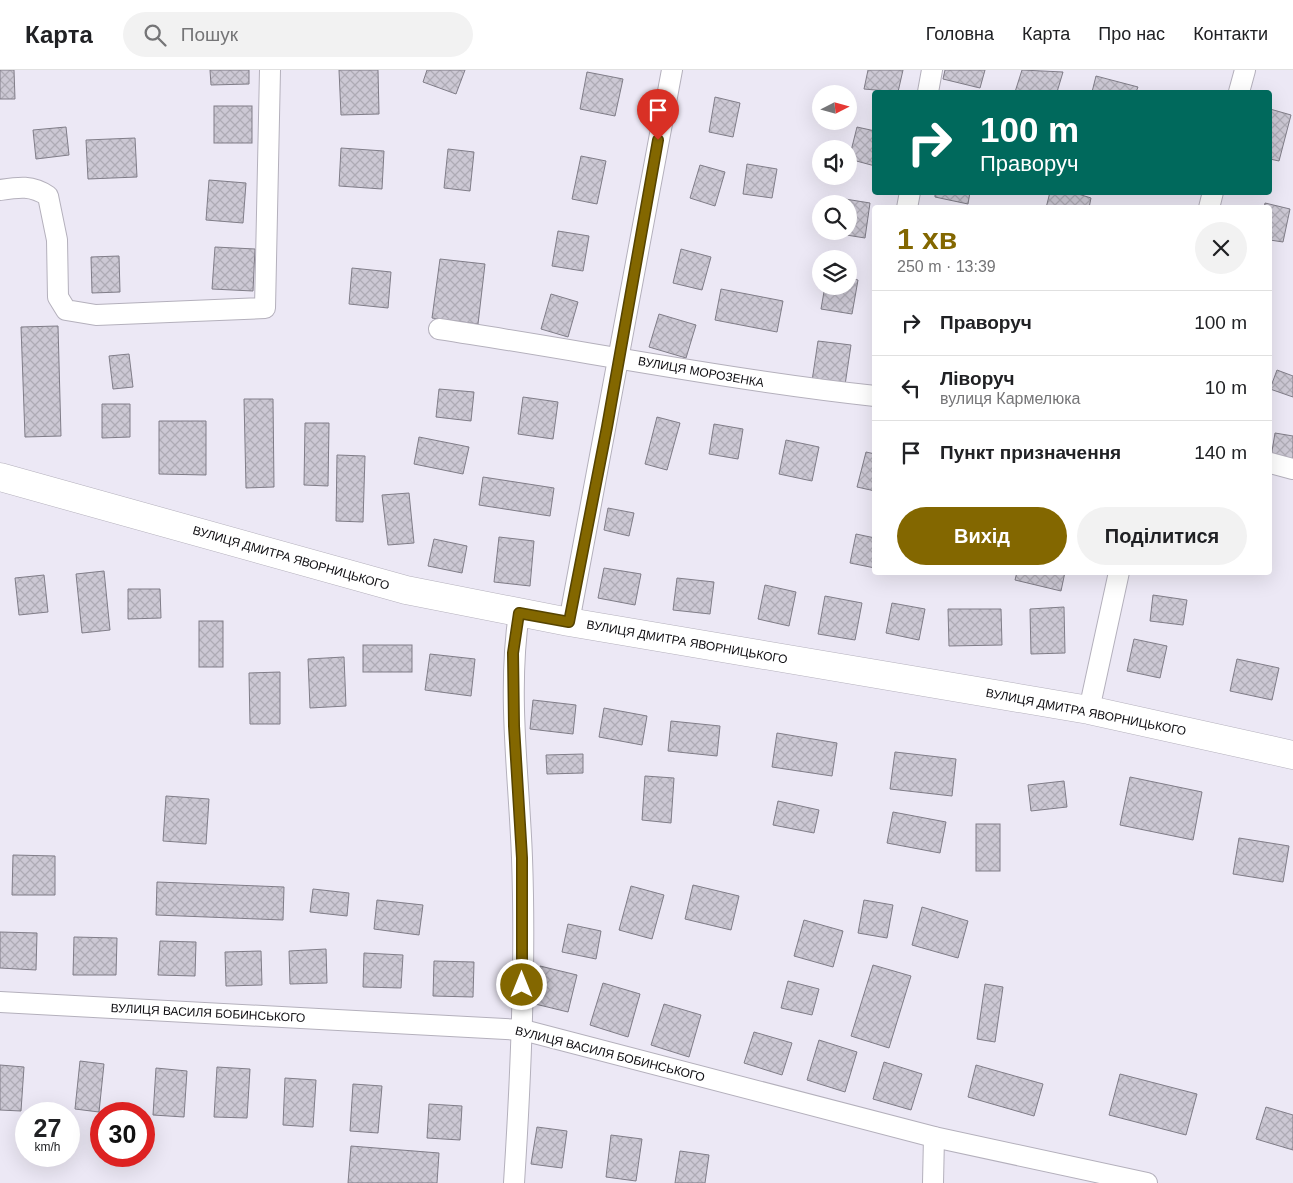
<!DOCTYPE html>
<html lang="uk">
<head>
<meta charset="utf-8">
<style>
  :root { --surface:#fff; --page:#f2f2f2; --text:#202124; --muted:#757577; --line:#e0e0e0; --accent:#836700 }
  body { margin:0; font-family:Helvetica,sans-serif; background:var(--page); color:var(--text); height:100vh; display:flex; flex-direction:column; font-size:19px; white-space:nowrap }
  * { box-sizing:border-box; margin:0 }
  p { font-size:16px; color:var(--muted) }
  .icon { flex:none; width:28px; height:28px; fill:none; stroke:currentColor; stroke-width:2; stroke-linecap:round; stroke-linejoin:round }
  .map { position:relative; flex:1; overflow:hidden }
  .drawer { position:absolute; left:872px; top:135px; width:400px; height:370px; display:flex; flex-direction:column; background:var(--surface); border-radius:5px; box-shadow:0 5px 20px #0002 }
  .drawer>* { flex:none }
  .guide { position:absolute; left:872px; top:20px; width:400px; height:105px; border-radius:5px; box-shadow:0 5px 20px #0002; background:#00695c; color:#fff; overflow:hidden }
  .needle { width:32px; rotate:84deg }
  .fabs { position:absolute; left:812px; top:15px; display:grid; gap:10px }
  .fabs a { display:grid; place-items:center; width:45px; height:45px; border-radius:50%; background:var(--surface); box-shadow:0 5px 20px #0002; font-size:25px }
  .speed { position:absolute; left:15px; top:1032px; display:flex; gap:10px; font-size:25px; font-weight:700; text-align:center }
  .speed>* { display:grid; place-content:center; width:65px; height:65px; border-radius:50%; background:var(--surface); box-shadow:0 5px 20px #0002; line-height:1 }
  .speed small { font-size:12px; font-weight:400 }
  .speed .limit { border:8px solid #d22; background:#fff; color:#111 }
  .pin { position:absolute; display:grid; place-items:center; width:42px; height:42px; color:#fff; margin:-51px -21px; border-radius:50% 50% 50% 0; rotate:-45deg; box-shadow:0 0 5px #0007 }
  .pin .icon { rotate:45deg }
  .me { position:absolute; width:55px; margin:-28px; rotate:0deg; stroke-linejoin:round; filter:drop-shadow(0 0 4px #0008) }
  .turn { display:flex; align-items:center; gap:18px; height:105px; padding:0 25px; font-size:22px }
  .turn .icon { width:65px; height:65px; stroke-width:2.5 }
  .turn b { display:block; font-size:35px; line-height:42px }
  .round { display:grid; place-items:center; flex:none; width:52px; height:52px; border-radius:26px; background:var(--page) }
  .overview { display:flex; align-items:center; justify-content:space-between; height:85px; padding:0 25px }
  h1 { font-size:30px; font-weight:600; line-height:38px; color:var(--accent) }
  .cta { display:flex; gap:10px; margin-top:auto; padding:10px 25px }
  .cta a { flex:1; height:58px; border-radius:30px; background:var(--accent); color:#fff; font-size:20px; font-weight:600; line-height:58px; text-align:center }
  .cta a+a { background:var(--page); color:var(--text) }
  ul { padding:0; list-style:none }
  li { display:flex; align-items:center; gap:15px; height:65px; padding:0 25px; border-top:1px solid var(--line) }
  li div { flex:1 }
  li b { display:block; font-size:19px }
  li em { font-style:normal }
  header { display:flex; align-items:center; gap:30px; box-sizing:border-box; height:70px; padding:0 25px; background:var(--surface); border-bottom:1px solid var(--line) }
  header strong { font-size:24px }
  nav { display:flex; gap:28px; margin-inline-start:auto; font-size:18px }
  .search { width:350px; height:45px; background:var(--page); display:flex; align-items:center; gap:12px; box-sizing:border-box; padding:0 18px; border-radius:28px; color:var(--muted); font-size:19px }
  .map>svg:first-child { display:block }
  .building { fill:url(#building-cross-hatch); stroke:#807d88 }
  .lines { fill:none; stroke-linecap:round; stroke-linejoin:round }
  .street-casing { stroke:#b4b0bc; stroke-width:22 }
  .secondary-casing { stroke:#b4b0bc; stroke-width:29 }
  .street { stroke:#fff; stroke-width:20 }
  .secondary { stroke:#fff; stroke-width:28 }
  .route-casing { stroke:#554300; stroke-width:12 }
  .route { stroke:#836700; stroke-width:9 }
  .labels { text-anchor:middle; dominant-baseline:central; stroke-width:4; stroke-linejoin:round; paint-order:stroke }
  .street-label { font-size:12px; fill:#0e0d11; stroke:#fff }
</style>
</head>
<body>
<header>
<strong>Карта</strong>
<div class="search"><svg class="icon" aria-label="search" viewBox="0 0 24 24"><circle cx="10" cy="10" r="6"/><path d="M15 15l6 6"/></svg>Пошук</div>
<nav><a>Головна</a><a>Карта</a><a>Про нас</a><a>Контакти</a></nav>
</header>
<div class="map">
<svg width="1293" height="1113" viewBox="0 0 1293 1113">
  <defs>
    <pattern id="building-cross-hatch" width="8" height="8" patternUnits="userSpaceOnUse" patternTransform="scale(1.25)"><rect width="8" height="8" fill="#ccc8d4"/><path d="M0 0l8 8M0 8l8-8" fill="none" stroke="#aeabb5"/></pattern>
  </defs>
  <rect width="100%" height="100%" fill="#ece8f5"/>
  <!-- building -->
  <g class="building">
    <path d="M0,0H14L15,29H0Z"/>
    <path d="M210,0H249V14L211,15Z"/>
    <path d="M339,0H378L379,44L341,45Z"/>
    <path d="M427,0H465L456,24L423,12Z"/>
    <path d="M868,0H903L898,22L864,19Z"/>
    <path d="M945,0H985L980,18L943,9Z"/>
    <path d="M1022,0L1063,2L1057,22H1015Z"/>
    <path d="M587,2L623,9L615,46L580,39Z"/>
    <path d="M1096,6L1138,17L1136,22H1092Z"/>
    <path d="M715,27L740,33L733,67L709,62Z"/>
    <rect x="214" y="36" width="38" height="37"/>
    <path d="M1270,39L1291,45L1279,91L1270,89Z"/>
    <path d="M66,57L69,85L36,89L33,60Z"/>
    <path d="M857,57L875,61V96L849,89Z"/>
    <path d="M135,68L137,107L88,109L86,70Z"/>
    <path d="M341,78L384,81L382,119L339,116Z"/>
    <path d="M448,79L474,82L470,121L444,118Z"/>
    <path d="M581,86L606,91L597,134L572,129Z"/>
    <path d="M747,94L777,99L772,128L743,124Z"/>
    <path d="M700,95L725,102L715,136L690,128Z"/>
    <path d="M209,110L246,113L243,153L206,150Z"/>
    <path d="M935,122H970L968,134L935,127Z"/>
    <path d="M1050,122H1072L1091,128L1089,138H1046Z"/>
    <path d="M839,128L870,133L865,168L834,163L849,161V134H838Z"/>
    <path d="M1265,133L1290,139L1283,172L1270,170V138H1264Z"/>
    <path d="M558,161L589,166L583,201L552,196Z"/>
    <path d="M215,177L255,179L253,221L212,219Z"/>
    <path d="M681,179L711,187L702,220L673,213Z"/>
    <path d="M119,186L120,222L92,223L91,187Z"/>
    <path d="M440,189L485,194L478,254L432,248Z"/>
    <path d="M352,198L391,202L388,238L349,234Z"/>
    <path d="M849,208L858,210L852,244L821,239L825,216H849Z"/>
    <path d="M721,219L783,231L777,262L715,250Z"/>
    <path d="M551,224L578,232L568,267L541,259Z"/>
    <path d="M659,244L696,255L686,288L649,277Z"/>
    <path d="M58,256L61,366L25,367L21,257Z"/>
    <path d="M818,271L851,275L845,315L812,311Z"/>
    <path d="M129,284L133,317L113,319L109,286Z"/>
    <path d="M1277,300L1293,306V327L1270,319Z"/>
    <path d="M439,319L474,322L471,351L436,347Z"/>
    <path d="M523,327L558,332L553,369L518,364Z"/>
    <path d="M244,329H273L274,417L246,418Z"/>
    <path d="M102,334H130V367L102,368Z"/>
    <path d="M657,347L680,353L667,400L645,394Z"/>
    <path d="M159,351H206V405L159,404Z"/>
    <path d="M305,353H329L328,416L304,415Z"/>
    <path d="M714,354L743,359L738,389L709,384Z"/>
    <path d="M1275,363L1293,366V397L1270,393Z"/>
    <path d="M419,367L469,377L463,404L414,394Z"/>
    <path d="M786,370L819,377L812,411L779,404Z"/>
    <path d="M866,382L875,384V421L857,417Z"/>
    <path d="M337,385L365,386L363,452L336,451Z"/>
    <path d="M483,407L554,418L550,446L479,435Z"/>
    <path d="M409,423L414,473L388,475L382,425Z"/>
    <path d="M608,438L634,443L629,466L604,460Z"/>
    <path d="M856,464L875,468V498L850,493Z"/>
    <path d="M499,467L534,471L530,516L494,512Z"/>
    <path d="M434,469L467,476L462,503L428,496Z"/>
    <path d="M604,498L641,504L635,535L598,528Z"/>
    <path d="M104,501L110,560L82,563L76,504Z"/>
    <path d="M1017,502H1065L1061,521L1015,510Z"/>
    <path d="M44,505L48,542L19,545L15,508Z"/>
    <path d="M677,508L714,512L710,544L673,540Z"/>
    <path d="M765,515L796,522L789,556L758,549Z"/>
    <path d="M128,519H160L161,548L128,549Z"/>
    <path d="M1153,525L1187,530L1183,555L1150,551Z"/>
    <path d="M825,526L862,533L855,570L818,564Z"/>
    <path d="M892,533L925,539L919,570L886,563Z"/>
    <path d="M1064,537L1065,583L1031,584L1030,539Z"/>
    <path d="M948,539H1001L1002,575L949,576Z"/>
    <rect x="199" y="551" width="24" height="46"/>
    <path d="M1134,569L1167,576L1160,608L1127,601Z"/>
    <rect x="363" y="575" width="49" height="27"/>
    <path d="M430,584L475,589L471,626L425,620Z"/>
    <path d="M344,587L346,636L310,638L308,589Z"/>
    <path d="M1237,589L1279,598L1272,630L1230,621Z"/>
    <path d="M280,602V654H250L249,603Z"/>
    <path d="M533,630L576,635L573,664L530,659Z"/>
    <path d="M604,638L647,646L642,675L599,667Z"/>
    <path d="M671,651L720,656L717,686L668,681Z"/>
    <path d="M777,663L837,673L832,706L772,697Z"/>
    <path d="M895,682L956,689L952,726L890,719Z"/>
    <path d="M583,684V703L547,704L546,685Z"/>
    <path d="M645,706L674,708L671,753L642,750Z"/>
    <path d="M1130,707L1202,722L1193,770L1120,755Z"/>
    <path d="M1064,711L1067,737L1031,741L1028,715Z"/>
    <path d="M166,726L209,729L206,774L163,771Z"/>
    <path d="M778,731L819,740L814,763L773,755Z"/>
    <path d="M893,742L946,752L940,783L887,773Z"/>
    <rect x="976" y="754" width="24" height="47"/>
    <path d="M1239,768L1289,776L1283,812L1233,804Z"/>
    <path d="M13,785L55,786V825H12Z"/>
    <path d="M157,812L284,817L283,850L156,845Z"/>
    <path d="M693,815L739,826L731,860L685,849Z"/>
    <path d="M631,816L664,825L652,869L619,860Z"/>
    <path d="M313,819L349,823L347,846L310,842Z"/>
    <path d="M377,830L423,835L419,865L374,859Z"/>
    <path d="M864,830L893,835L887,868L858,863Z"/>
    <path d="M922,837L968,851L958,888L912,875Z"/>
    <path d="M804,850L843,861L833,897L794,886Z"/>
    <path d="M568,854L601,861L596,889L562,882Z"/>
    <path d="M0,862L37,863L36,900L0,898Z"/>
    <path d="M74,867L117,868L116,905H73Z"/>
    <path d="M160,871L196,872L195,906L158,905Z"/>
    <path d="M326,879L327,913L290,914L289,881Z"/>
    <path d="M261,881L262,915L226,916L225,882Z"/>
    <path d="M364,883L403,885L401,918L363,917Z"/>
    <path d="M434,891L474,892L473,927L433,926Z"/>
    <path d="M873,895L911,906L889,978L851,966Z"/>
    <path d="M540,896L577,905L568,942L531,933Z"/>
    <path d="M788,911L819,919L812,945L781,938Z"/>
    <path d="M603,913L640,924L628,967L590,955Z"/>
    <path d="M985,914L1003,917L995,972L977,969Z"/>
    <path d="M664,934L701,945L689,987L651,975Z"/>
    <path d="M754,962L792,973L782,1005L744,993Z"/>
    <path d="M819,970L857,982L845,1022L807,1010Z"/>
    <path d="M80,991L104,994L99,1042L75,1039Z"/>
    <path d="M884,992L922,1004L911,1040L873,1029Z"/>
    <path d="M0,995L24,997L21,1041L0,1040Z"/>
    <path d="M976,995L1043,1014L1034,1046L968,1027Z"/>
    <path d="M217,997L250,999L247,1048L214,1047Z"/>
    <path d="M156,998L187,1001L184,1047L153,1045Z"/>
    <path d="M1120,1004L1197,1024L1186,1065L1109,1045Z"/>
    <path d="M285,1008L316,1010L313,1057L283,1055Z"/>
    <path d="M353,1014L382,1016L378,1063L350,1061Z"/>
    <path d="M429,1034L462,1036L460,1070L427,1068Z"/>
    <path d="M1266,1037L1293,1045V1080L1256,1069Z"/>
    <path d="M537,1057L567,1061L562,1098L531,1094Z"/>
    <path d="M611,1065L642,1069L636,1111L606,1107Z"/>
    <path d="M351,1076L439,1083L437,1113H348Z"/>
    <path d="M680,1081L709,1085L705,1113H675Z"/>
  </g>
  <g class="lines">
    <defs>
      <g id="street">
        <path d="M928,22L932,0"/>
        <path d="M1239,22L1245,0"/>
        <path d="M0,120C19,117 32,115 48,126L57,170L58,227L66,240L96,245L265,238L270,0"/>
        <path d="M907,138L910,122"/>
        <path d="M1209,138L1213,122"/>
        <path d="M439,259C584,281 729,310 875,326"/>
        <path d="M1270,393L1293,399"/>
        <path d="M569,552L672,0"/>
        <path d="M1089,640L1119,502"/>
        <path d="M0,932L523,960L934,1067L1147,1113"/>
        <path d="M514,1113C521,1005 526,896 522,788C519,705 507,625 519,543"/>
        <path d="M933,1113L934,1067"/>
      </g>
      <path id="secondary" d="M0,407L406,520L569,552L1089,640L1293,685"/>
    </defs>
    <!-- street casing -->
    <use href="#street" class="street-casing"/>
    <!-- secondary casing -->
    <use href="#secondary" class="secondary-casing"/>
    <!-- street -->
    <use href="#street" class="street"/>
    <!-- secondary -->
    <use href="#secondary" class="secondary"/>
  </g>
  <g class="lines">
    <defs>
      <path id="route" d="M522,915V788L514,656L513,583L519,543L569,552L607,357L658,70"/>
    </defs>
    <!-- route casing -->
    <use href="#route" class="route-casing"/>
    <!-- route -->
    <use href="#route" class="route"/>
  </g>
  <g class="labels">
    <!-- street labels -->
    <g class="street-label">
      <text transform="translate(701 302) rotate(10)">ВУЛИЦЯ МОРОЗЕНКА</text>
      <text transform="translate(291 488) rotate(16)">ВУЛИЦЯ ДМИТРА ЯВОРНИЦЬКОГО</text>
      <text transform="translate(687 572) rotate(10)">ВУЛИЦЯ ДМИТРА ЯВОРНИЦЬКОГО</text>
      <text transform="translate(1086 642) rotate(11)">ВУЛИЦЯ ДМИТРА ЯВОРНИЦЬКОГО</text>
      <text transform="translate(208 943) rotate(3)">ВУЛИЦЯ ВАСИЛЯ БОБИНСЬКОГО</text>
      <text transform="translate(610 984) rotate(14)">ВУЛИЦЯ ВАСИЛЯ БОБИНСЬКОГО</text>
    </g>
  </g>
</svg>
<div class="fabs">
<a><svg class="needle" viewBox="-14 -14 28 28"><path d="M0-13l5 13h-10z" fill="#e53935"/><path d="M0 13l5-13h-10z" fill="#757577"/></svg></a>
<a><svg class="icon" aria-label="sound" viewBox="0 0 24 24"><path d="M4 9h4l5-4v14l-5-4H4zM17 9q2 3 0 6"/></svg></a>
<a><svg class="icon" aria-label="search" viewBox="0 0 24 24"><circle cx="10" cy="10" r="6"/><path d="M15 15l6 6"/></svg></a>
<a><svg class="icon" aria-label="layers" viewBox="0 0 24 24"><path d="M12 4l9 5-9 5-9-5zM3 14l9 5 9-5"/></svg></a>
</div>
<div class="speed"><div>27<small>km/h</small></div><div class="limit">30</div></div>
<div class="pin" style="left:658px;top:70px;background:#d93025"><svg class="icon" aria-label="arrive" viewBox="0 0 24 24"><path d="M6 21V4h12l-3 4 3 4H6"/></svg></div>
<svg class="me" style="left:522px;top:915px" viewBox="-20 -20 40 40"><circle r="17" fill="#836700" stroke="#fff" stroke-width="3"/><path d="M0-11L8 9 0 5-8 9z" fill="#fff"/></svg>
<div class="guide">
<div class="turn"><svg class="icon" aria-label="right" viewBox="0 0 24 24"><path d="M7 20v-9h11M14 6l5 5-5 5"/></svg><div><b>100 m</b>Праворуч</div></div>
</div>
<section class="drawer">
<div class="overview"><div><h1>1 хв</h1><p>250 m · 13:39</p></div><a class="round"><svg class="icon" aria-label="close" viewBox="0 0 24 24"><path d="M6 6l12 12M18 6L6 18"/></svg></a></div>
<ul>
<li><svg class="icon" aria-label="right" viewBox="0 0 24 24"><path d="M7 20v-9h11M14 6l5 5-5 5"/></svg><div><b>Праворуч</b></div><em>100 m</em></li>
<li><svg class="icon" aria-label="left" viewBox="0 0 24 24"><path d="M17 20v-9H6M10 6l-5 5 5 5"/></svg><div><b>Ліворуч</b><p>вулиця Кармелюка</p></div><em>10 m</em></li>
<li><svg class="icon" aria-label="arrive" viewBox="0 0 24 24"><path d="M6 21V4h12l-3 4 3 4H6"/></svg><div><b>Пункт призначення</b></div><em>140 m</em></li>
</ul>
<div class="cta"><a>Вихід</a><a>Поділитися</a></div>
</section>
</div>
</body>
</html>
